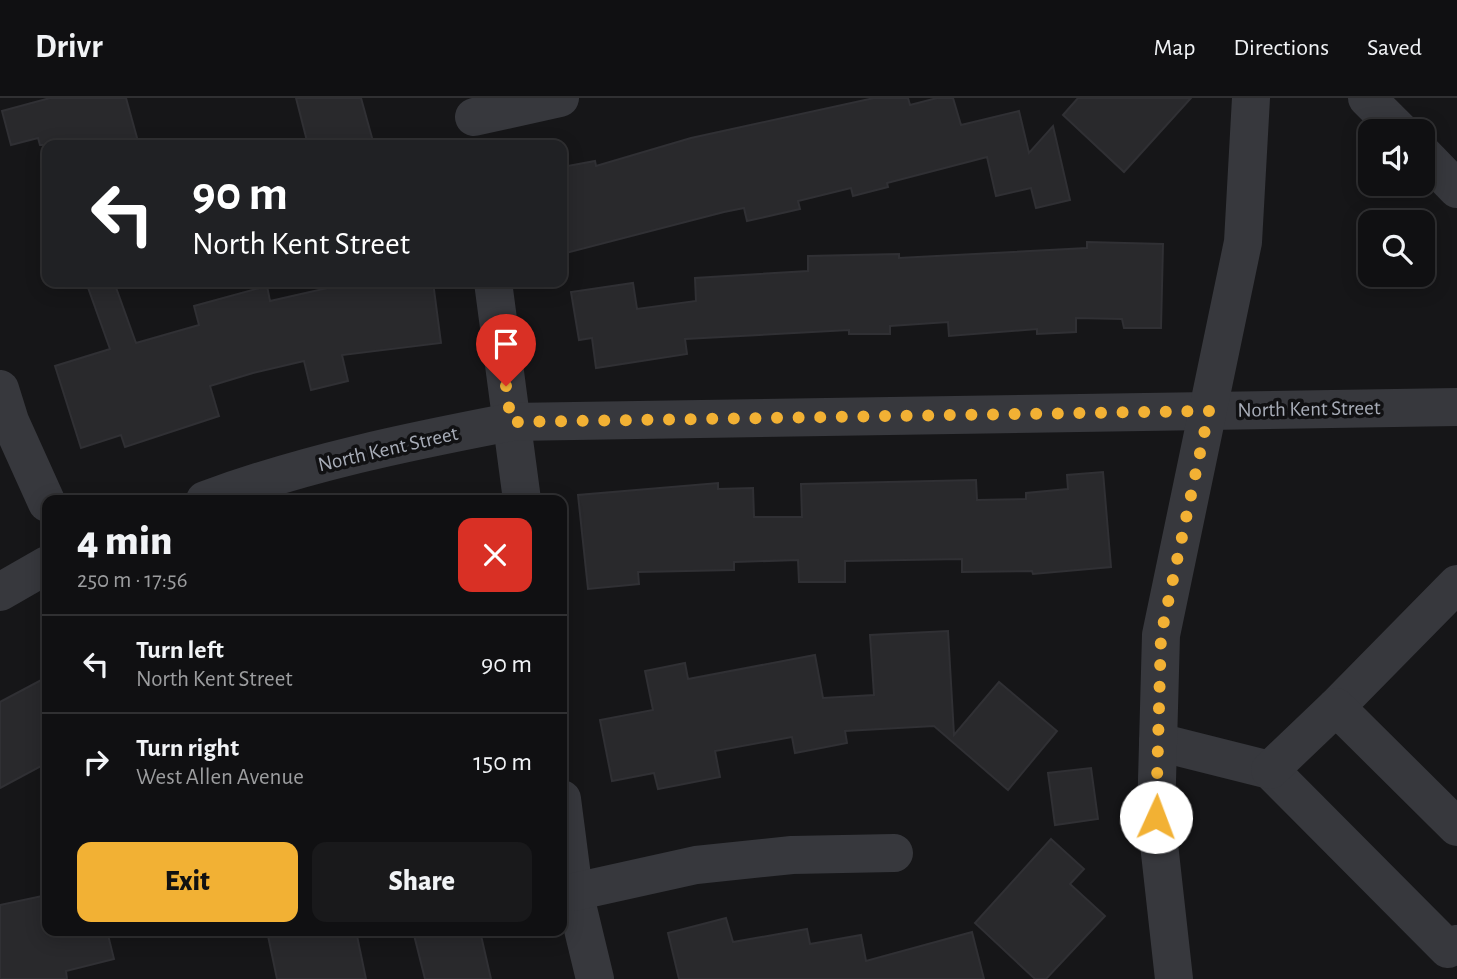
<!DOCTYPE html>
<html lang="en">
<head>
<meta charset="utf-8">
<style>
  :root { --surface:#101012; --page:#19191b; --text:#f1f3f6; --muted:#9c9d9f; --line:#303032; --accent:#f2b134 }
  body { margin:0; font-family:"Alegreya Sans",sans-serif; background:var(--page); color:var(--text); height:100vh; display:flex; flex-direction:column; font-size:26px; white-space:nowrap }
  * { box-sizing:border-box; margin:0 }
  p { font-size:23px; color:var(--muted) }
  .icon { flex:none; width:38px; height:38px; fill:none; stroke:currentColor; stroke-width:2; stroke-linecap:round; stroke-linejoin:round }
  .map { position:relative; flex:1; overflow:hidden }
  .sheet { position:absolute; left:42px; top:397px; width:525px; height:441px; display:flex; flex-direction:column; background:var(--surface); border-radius:14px; box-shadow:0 4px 18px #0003,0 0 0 2px var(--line) }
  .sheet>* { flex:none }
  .banner { position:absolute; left:42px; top:42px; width:525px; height:147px; border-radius:14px; box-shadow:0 4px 18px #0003,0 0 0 2px var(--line); background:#202124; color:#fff; overflow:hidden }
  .fabs { position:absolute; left:1358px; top:21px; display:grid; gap:14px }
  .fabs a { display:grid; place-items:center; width:77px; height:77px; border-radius:14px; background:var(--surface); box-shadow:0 4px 18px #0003,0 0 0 2px var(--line); font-size:35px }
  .pin { position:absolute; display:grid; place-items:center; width:60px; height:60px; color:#fff; margin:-72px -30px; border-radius:50% 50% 50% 0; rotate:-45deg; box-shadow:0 0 7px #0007 }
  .pin .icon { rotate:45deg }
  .me { position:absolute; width:77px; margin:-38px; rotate:2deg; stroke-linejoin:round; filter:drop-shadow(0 0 5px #0008) }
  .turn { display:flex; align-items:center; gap:24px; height:147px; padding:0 35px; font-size:32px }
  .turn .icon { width:91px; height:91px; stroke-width:2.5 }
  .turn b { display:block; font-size:49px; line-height:60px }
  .round { display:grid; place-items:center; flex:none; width:74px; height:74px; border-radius:14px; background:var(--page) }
  .summary { display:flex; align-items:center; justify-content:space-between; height:119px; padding:0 35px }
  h1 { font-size:42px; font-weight:800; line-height:52px }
  .button { display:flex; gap:14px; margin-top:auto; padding:14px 35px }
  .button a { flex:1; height:80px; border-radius:14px; background:var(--accent); color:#111; font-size:28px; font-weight:800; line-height:80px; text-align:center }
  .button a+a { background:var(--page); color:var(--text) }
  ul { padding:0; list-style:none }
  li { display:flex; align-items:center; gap:21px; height:98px; padding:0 35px; border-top:2px solid var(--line) }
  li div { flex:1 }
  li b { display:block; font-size:26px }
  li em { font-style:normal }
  header { display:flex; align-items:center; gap:42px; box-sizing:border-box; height:98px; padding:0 35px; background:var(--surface); border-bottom:2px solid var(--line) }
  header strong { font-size:33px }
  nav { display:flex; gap:38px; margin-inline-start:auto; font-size:24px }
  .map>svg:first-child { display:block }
  .building { fill:#29292c; stroke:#303034; stroke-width:2 }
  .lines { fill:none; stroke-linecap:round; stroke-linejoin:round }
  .minor { stroke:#37383d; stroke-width:38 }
  .route { stroke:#f2b134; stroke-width:12; stroke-dasharray:0 21.6 }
  .labels { text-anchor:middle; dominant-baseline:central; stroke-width:7; stroke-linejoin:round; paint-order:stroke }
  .street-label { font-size:21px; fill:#a8adb8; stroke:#111113 }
</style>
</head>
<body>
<header>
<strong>Drivr</strong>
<nav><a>Map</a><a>Directions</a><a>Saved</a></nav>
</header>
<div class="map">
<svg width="1457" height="881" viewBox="0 0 1457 881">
  <rect width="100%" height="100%" fill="#161618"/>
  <!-- building -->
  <g class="building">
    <path d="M50,0H126L139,47H40L38,40L11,47L2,13Z"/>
    <path d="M296,0H361L374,47H308Z"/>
    <path d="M874,0H908L910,7L937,0H953L961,27L1019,13L1029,55L1053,28L1070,102L1036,110L1031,90L996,98L987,59L887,85L888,89L853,98L851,90L798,103L800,111L747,123L744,110L724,114L562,156V69L595,63L596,68L691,40Z"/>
    <path d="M1078,0H1191L1124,74L1063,17Z"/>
    <path d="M1087,144L1163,146L1161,230H1124L1122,221L1076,220V234L1037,236V231L949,238L948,224L890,228V236H849V232L685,241L687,256L596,270L592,240L579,242L571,194L633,185L637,211L696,203L695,180L808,173V158L899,156V160L1087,150Z"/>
    <path d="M86,184H114L136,245L199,227L194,208L267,188L270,203L354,184H433L441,245L342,257L348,283L311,292L304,263L253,275L210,288L219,318L125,349L121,337L81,350L55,268L110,251Z"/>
    <path d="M1103,374L1111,469L1033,476L1032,473L962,474V461L845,463V484H799L798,462L734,464V472L638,474L639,486L588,491L578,397L718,385V391L753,390L754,419H802L801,386L976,382L977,402L1026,401V395L1068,391L1067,377Z"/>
    <path d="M948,533L954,637L999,584L1057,633L1008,692L934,628L845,633L847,645L795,655L792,639L715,653L720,679L658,691L654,675L612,683L600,622L653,612L645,573L685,565L688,581L815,557L823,600L874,597L870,537Z"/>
    <path d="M47,579V665L0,690V604Z"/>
    <path d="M1091,670L1098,721L1055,727L1048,675Z"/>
    <path d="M1051,741L1084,771L1070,786L1105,818L1046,881H1035L975,825Z"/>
    <path d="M47,797V833H107L114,861L66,873L67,881H0V807Z"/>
    <path d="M726,820L733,844L807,831L810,846L861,837L866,863L972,834L984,881H679L668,835Z"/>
    <path d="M267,833H356L366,881H277Z"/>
    <path d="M413,833H480L491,881H425Z"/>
  </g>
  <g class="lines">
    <!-- minor -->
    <g class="minor">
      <path d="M1367,0L1400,33"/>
      <path d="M474,19L560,0"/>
      <path d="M1423,56L1457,91"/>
      <path d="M493,184L522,402"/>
      <path d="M0,291L10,323L47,405"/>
      <path d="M205,402C305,365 407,344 511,324L1457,309"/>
      <path d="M0,494L47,467"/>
      <path d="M1336,609L1457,486"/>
      <path d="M1158,644L1270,672L1448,851L1457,846"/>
      <path d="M1270,672L1336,609L1457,729"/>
      <path d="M562,701L574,794L595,881"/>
      <path d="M574,794L696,767L792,757L894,755"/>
      <path d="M1174,881L1156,719L1161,537L1243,144L1251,0"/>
    </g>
  </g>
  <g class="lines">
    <!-- route -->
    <path class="route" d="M506,288L511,324L1209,313L1161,537L1156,719"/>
  </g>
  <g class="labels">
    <!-- street labels -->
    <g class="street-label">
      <text transform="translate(1309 311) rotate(-1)">North Kent Street</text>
      <text transform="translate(388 351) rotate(-13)">North Kent Street</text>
    </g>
  </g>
</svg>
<div class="fabs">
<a><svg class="icon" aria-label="sound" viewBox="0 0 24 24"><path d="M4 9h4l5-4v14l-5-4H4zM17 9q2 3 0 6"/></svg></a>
<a><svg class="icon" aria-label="search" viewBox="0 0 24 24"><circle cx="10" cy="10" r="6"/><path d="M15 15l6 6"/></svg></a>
</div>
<div class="pin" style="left:506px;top:288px;background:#d93025"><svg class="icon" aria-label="arrive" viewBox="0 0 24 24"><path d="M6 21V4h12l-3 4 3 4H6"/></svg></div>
<svg class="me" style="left:1156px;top:719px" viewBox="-20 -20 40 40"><circle r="19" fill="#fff"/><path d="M0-13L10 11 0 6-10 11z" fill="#f2b134"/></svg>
<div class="banner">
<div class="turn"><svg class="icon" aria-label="left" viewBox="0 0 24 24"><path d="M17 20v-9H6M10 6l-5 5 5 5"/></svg><div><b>90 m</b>North Kent Street</div></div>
</div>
<section class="sheet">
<div class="summary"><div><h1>4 min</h1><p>250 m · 17:56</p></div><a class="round" style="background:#d93025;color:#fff"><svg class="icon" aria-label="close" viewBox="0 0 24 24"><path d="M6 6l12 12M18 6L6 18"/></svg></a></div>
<ul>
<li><svg class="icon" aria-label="left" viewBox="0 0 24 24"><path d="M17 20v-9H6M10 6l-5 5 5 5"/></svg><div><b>Turn left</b><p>North Kent Street</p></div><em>90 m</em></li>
<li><svg class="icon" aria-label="right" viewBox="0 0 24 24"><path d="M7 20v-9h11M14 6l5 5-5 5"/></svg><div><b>Turn right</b><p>West Allen Avenue</p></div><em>150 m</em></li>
</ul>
<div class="button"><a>Exit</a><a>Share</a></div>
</section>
</div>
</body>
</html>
